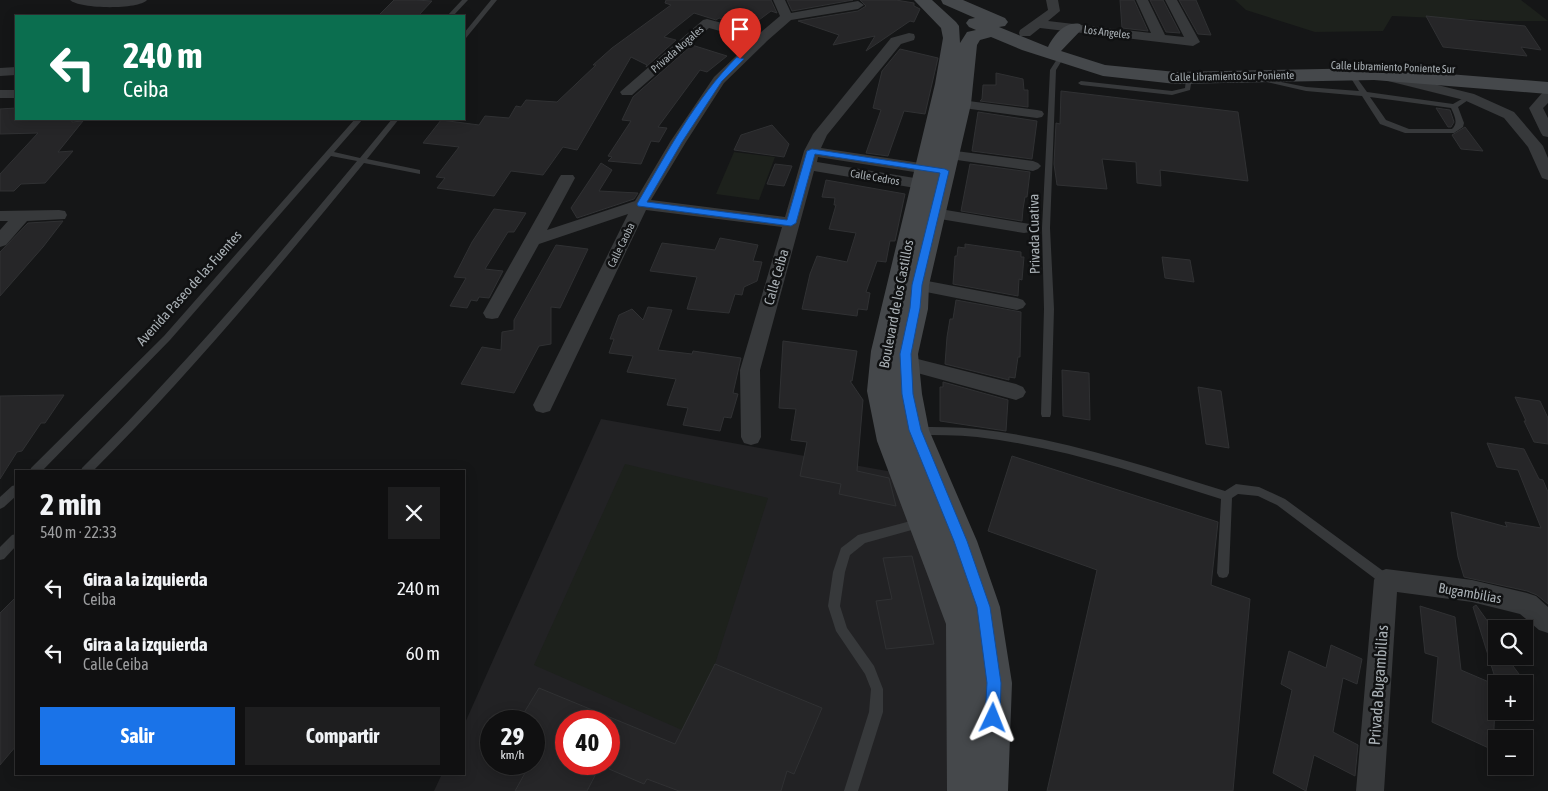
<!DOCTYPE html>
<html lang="es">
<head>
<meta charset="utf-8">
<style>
  :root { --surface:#101011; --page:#1e1e1f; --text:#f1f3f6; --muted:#9c9d9f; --line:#303031; --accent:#1a73e8 }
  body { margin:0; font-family:"Asap Condensed",sans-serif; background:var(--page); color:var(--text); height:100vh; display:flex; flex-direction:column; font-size:19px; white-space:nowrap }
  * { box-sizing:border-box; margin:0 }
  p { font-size:16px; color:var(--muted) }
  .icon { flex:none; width:28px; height:28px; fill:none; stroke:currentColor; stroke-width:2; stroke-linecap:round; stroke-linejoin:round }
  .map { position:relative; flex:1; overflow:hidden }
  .panel { position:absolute; left:15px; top:470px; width:450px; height:305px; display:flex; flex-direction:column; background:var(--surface); border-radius:0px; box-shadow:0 2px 12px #0003,0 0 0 1px var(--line) }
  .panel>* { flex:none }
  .guide { position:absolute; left:15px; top:15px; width:450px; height:105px; border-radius:0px; box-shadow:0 2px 12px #0003,0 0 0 1px var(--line); background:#0b6e4f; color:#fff; overflow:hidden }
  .fabs { position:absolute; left:1488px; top:620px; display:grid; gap:10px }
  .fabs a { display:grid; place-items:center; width:45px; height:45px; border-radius:0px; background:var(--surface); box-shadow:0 2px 12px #0003,0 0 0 1px var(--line); font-size:25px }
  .speed { position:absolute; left:480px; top:710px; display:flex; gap:10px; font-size:25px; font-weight:700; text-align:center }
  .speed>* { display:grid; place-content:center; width:65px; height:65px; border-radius:50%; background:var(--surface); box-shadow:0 2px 12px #0003,0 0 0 1px var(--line); line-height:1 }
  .speed small { font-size:12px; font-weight:400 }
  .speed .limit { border:8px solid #d22; background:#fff; color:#111 }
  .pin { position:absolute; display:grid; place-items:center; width:42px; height:42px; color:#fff; margin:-51px -21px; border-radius:50% 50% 50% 0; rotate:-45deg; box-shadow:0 0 5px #0007 }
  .pin .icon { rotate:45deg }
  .me { position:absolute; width:55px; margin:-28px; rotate:2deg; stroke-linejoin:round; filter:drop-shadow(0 0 4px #0008) }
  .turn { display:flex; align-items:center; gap:18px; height:105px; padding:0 25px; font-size:22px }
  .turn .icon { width:65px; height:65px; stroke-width:2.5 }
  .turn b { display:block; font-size:35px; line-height:42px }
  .round { display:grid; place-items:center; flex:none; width:52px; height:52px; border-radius:0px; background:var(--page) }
  .overview { display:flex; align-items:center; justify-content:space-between; height:85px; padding:0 25px }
  h1 { font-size:30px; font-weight:700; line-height:38px }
  .action { display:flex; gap:10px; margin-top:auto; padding:10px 25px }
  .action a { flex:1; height:58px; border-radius:0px; background:var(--accent); color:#fff; font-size:20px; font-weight:700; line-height:58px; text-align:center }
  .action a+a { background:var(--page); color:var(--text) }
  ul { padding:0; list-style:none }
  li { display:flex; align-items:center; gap:15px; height:65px; padding:0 25px }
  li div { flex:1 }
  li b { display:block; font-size:19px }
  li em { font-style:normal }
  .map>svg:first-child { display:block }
  .built { fill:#222224; fill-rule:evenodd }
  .green { fill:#1d211c }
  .building { fill:#262628; stroke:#303133 }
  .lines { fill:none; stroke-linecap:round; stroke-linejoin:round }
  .lane { fill:#37393b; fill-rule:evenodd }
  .street { fill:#37393b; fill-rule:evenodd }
  .secondary { fill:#45484b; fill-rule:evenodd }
  .route { fill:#1a73e8; stroke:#114b97 }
  .labels { text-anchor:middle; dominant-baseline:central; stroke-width:5; stroke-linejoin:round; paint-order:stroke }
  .far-street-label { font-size:11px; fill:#a9b0b5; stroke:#101112 }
  .street-label { font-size:14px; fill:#a9b0b5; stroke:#101112 }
  .near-street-label { font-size:16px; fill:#a9b0b5; stroke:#101112 }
</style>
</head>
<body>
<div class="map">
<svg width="1548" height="791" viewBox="0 0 1548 791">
  <rect width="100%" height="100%" fill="#151617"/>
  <!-- built -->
  <path class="built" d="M601,419L898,473L946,605L955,743L947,791H434L442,774H464V725ZM491,721H534V764H491ZM566,721H609V764H566Z"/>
  <!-- green -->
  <g class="green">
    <path d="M1235,0H1521L1548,21H1505L1392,16L1383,31L1315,32L1246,10Z"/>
    <path d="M734,152L775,157L759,200L716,194Z"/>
    <path d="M625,464L768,498L715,664L682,730L534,665Z"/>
  </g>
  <!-- building -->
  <g class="building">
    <path d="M394,0H415L432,1L418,16H378Z"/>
    <path d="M666,0H771L777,13L771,11L751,26L735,24V22L719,18L716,20L694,13L664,37L676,40L646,67L647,65L631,57L577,150L563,147L543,175L511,171L494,196L437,188L445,178L436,177L459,147L423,143L441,120L479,125L485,116L509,118L516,106L521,107L526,100L557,102L596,65H593L612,48L671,5L665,3Z"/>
    <path d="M787,0H853L792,11Z"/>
    <path d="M860,0H896L914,3V6L920,9L914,22L910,21L866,51L875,36L833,45L839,35L798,21L858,11L866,6Z"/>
    <path d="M1120,0H1134L1148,31L1122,28Z"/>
    <path d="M1150,0H1163L1180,33L1166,32Z"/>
    <path d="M1179,0H1196L1211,35L1198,34Z"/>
    <path d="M1426,16L1525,26L1541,50L1521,47L1527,56L1443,47Z"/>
    <path d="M692,45L727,56L707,72L700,70L658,127L667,128L659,142L651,141L641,164L608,161L612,157L608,156L631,121L622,120L633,97Z"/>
    <path d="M900,49L938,58L925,114L904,111L888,156L866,153L881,110L873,108L882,71Z"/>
    <path d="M996,73L1023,79L1024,90H1028V107L980,101L982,99L983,85H996Z"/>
    <path d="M1061,91L1238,112L1248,181L1160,170L1161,186L1137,183L1136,162L1102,159L1107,189L1057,185L1054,164L1056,123L1060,124Z"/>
    <path d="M16,108V119H72V122L83,121L58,152L73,151L45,183L21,184L14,191H0V174L38,133L0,134V109Z"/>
    <path d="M1436,108L1450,110L1454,122L1451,127H1448Z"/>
    <path d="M978,112L1037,121L1032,159L972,151Z"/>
    <path d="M772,125L789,144L784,157L734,150L741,135Z"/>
    <path d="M1465,127L1483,151L1461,149L1452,135Z"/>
    <path d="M601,163L612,170L599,191L638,193L634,199L577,218L571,208Z"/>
    <path d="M775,164L792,166L784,186L767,184Z"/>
    <path d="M970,164L1030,172L1027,197H1025L1023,209L1022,221L961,211Z"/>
    <path d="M826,180L905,194L895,241H890L886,262L877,261L866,292L870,293L867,310L858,309L857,316L802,309L810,274L817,256L847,262L856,233L829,229L836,205H834L835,198L822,197Z"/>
    <path d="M494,209L526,213L514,232H508L485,269L503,271L489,298L479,297L477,301L471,300L467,308L450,306L466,278L454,277L472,242Z"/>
    <path d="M63,221L43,247L0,296V252L28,223Z"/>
    <path d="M720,238L758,245L753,261L762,262L757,281L744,287L742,295L735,294L729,313L687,309L697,277L650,271L662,243L715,250Z"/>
    <path d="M965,244L1021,252V257H1024L1022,280L1019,279L1018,296L953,284L955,256H957L958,247L965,248Z"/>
    <path d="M556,245L588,249L560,308L551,307V344L539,346L514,393L461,384L482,347L501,350L502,332L514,330V320Z"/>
    <path d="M1162,257L1190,260L1194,282L1165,278Z"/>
    <path d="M956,300L1021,312L1020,357H1018L1015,378L1009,377V380L945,364L947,337L950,319H953Z"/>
    <path d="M648,307L672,310L658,350L692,354L693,351L741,358L733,393L738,394L731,418L724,417L720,431L683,425L688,408L667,405L676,379L627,372L633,356L609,353L614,339H610L619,315L632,309L643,320Z"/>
    <path d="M783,341L857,351L852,381H850L863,400L857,471L889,478L896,506L839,494L841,484L800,476L807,442L791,440L796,409L779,408Z"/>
    <path d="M1062,370L1089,373L1090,420L1063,416Z"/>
    <path d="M943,382L1008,400L1006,431L940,421V387H943Z"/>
    <path d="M1198,387L1221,391L1229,448L1206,444Z"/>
    <path d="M64,395L45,423H41L22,451L17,452L0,479V396Z"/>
    <path d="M1515,397L1540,401L1548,418V444L1534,442L1524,421H1526Z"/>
    <path d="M1487,443L1524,449L1539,479L1543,480L1548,492V604L1537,595L1527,591L1464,577L1458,557L1451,512L1507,527L1505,522L1541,528L1518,470L1497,467Z"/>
    <path d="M1012,456L1218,522L1211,585L1250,599L1233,791H1047L1097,570L988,531Z"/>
    <path d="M912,556L934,644L886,649L876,601L892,599L883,558Z"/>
    <path d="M16,597V746L0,765V613Z"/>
    <path d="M1476,605L1496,633V656H1512L1515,660L1513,666L1522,678L1509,684H1497L1473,607Z"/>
    <path d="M1420,606L1455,617L1461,670L1496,685L1493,750L1432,722L1438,657L1425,653Z"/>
    <path d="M1331,645L1362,659L1357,684L1343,678L1333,732L1358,745L1355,776L1314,755L1306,791L1273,773L1292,690L1281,684L1289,651L1326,668Z"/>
    <path d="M715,664L822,708L794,774L787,771L781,791H679L647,779L644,784L609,769V721H566V764H601L587,791H515L530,764H534V757L543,740L534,736V721H519L539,688L675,744Z"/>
  </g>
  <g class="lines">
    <!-- lane -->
    <g class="lane">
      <path d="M462,0H468L453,16H447Z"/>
      <path d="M491,0H497L466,38L464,39V33Z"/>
      <path d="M1061,55L1064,57L1056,70L1050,228L1054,309L1051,414L1050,417H1042L1041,414L1044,309L1042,228L1050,70L1059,56Z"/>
      <path d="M1352,73L1354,74L1367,92L1453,104L1467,96H1471V98L1458,107L1464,123L1463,127L1454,133H1405L1380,124L1362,96L1306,91L1254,79L1257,77L1306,87L1359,91L1349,75ZM1370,97L1451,108C1454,115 1459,123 1452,129H1409L1386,120Z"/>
      <path d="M1189,76L1192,78L1190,90L1172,95L1081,85L1078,83L1081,81L1172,91L1185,88L1186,78Z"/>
      <path d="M355,119H363L334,152L360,158L392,119H399L367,159L420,170V174L364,163C277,269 190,374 93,471H81L82,468C180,371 269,267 357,161L331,156L170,340L42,471H30L31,468L164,336Z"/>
      <path d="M916,427C936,427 957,427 977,429C1062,438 1144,466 1225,491L1236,484L1259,487L1285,499L1390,576L1392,580L1390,584L1386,585L1382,584L1277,505L1258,496L1238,494L1232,498L1229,573L1227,577L1223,578L1219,577L1217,573L1221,499C1141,474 1061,447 977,437C957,435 936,435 916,435L912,434L911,431L912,428Z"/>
      <path d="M16,485V496L4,507L0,509V497L12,486Z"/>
      <path d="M922,518L926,520L928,523L926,526L865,543L850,555L845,572L840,606L847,628L874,666L883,689V712L858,791H844L869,712L871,689L865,674L836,631L828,606L833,572L841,548L858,535Z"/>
      <path d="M16,534V546L4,559L0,560V547L12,535Z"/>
    </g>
    <!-- street -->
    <g class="street">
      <path d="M70,0H147C138,10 79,9 70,0Z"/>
      <path d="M773,0H785L791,13L858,1L864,5L858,9L791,20L767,41L724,83L686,142L651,200L785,217L804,151L813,134L891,38L909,33L914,34L915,37L914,40L901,44L827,135L821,148L940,166L946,168L948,171L946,174L940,176L818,157L817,162L939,182L945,184L947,187L945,190L939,192L814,171L760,370L761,437L758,443L751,445L744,443L741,437L740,370L782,227L646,210L550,411L543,413L536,411L533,405L628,214L539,244L498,318L492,319L486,318L483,313L559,178L561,175H573L575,178L547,230L635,201L670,142L714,77L753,40L709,28L632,95H622L620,92L703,20L707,19L760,33L780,16Z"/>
      <path d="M1046,0H1058L1060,11L1048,21L1151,33L1136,0H1148L1165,35L1184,37L1165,0H1177L1200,42L1193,46L1040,28L1030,36H1020L1019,33L1020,30L1048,10Z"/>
      <path d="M16,67V75L0,76V68Z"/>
      <path d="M1393,74L1474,94L1514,112L1543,146L1548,158V180L1542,178L1528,147L1504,118L1464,100L1388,81L1386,78Z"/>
      <rect x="0" y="90" width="16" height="8"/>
      <path d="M1548,91V103L1543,108L1548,118V137L1543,136L1541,133L1529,108L1543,92Z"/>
      <path d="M961,100L1037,110L1042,111L1044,114L1042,117L1037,118L956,107L954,104L956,101Z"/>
      <path d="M948,150L1033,161L1038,163L1041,166L1038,169L1033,171L943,158L940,155L943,152Z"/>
      <path d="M934,208L1030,224L1032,228L1030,232L1024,233L928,217L926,213L928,209Z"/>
      <path d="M59,210L65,211L67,215L65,219L27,221L6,245L0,247V230L8,221H0V211Z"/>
      <path d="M917,279L1017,298L1023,300L1026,304L1023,308L1017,310L911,289L908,285L911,281Z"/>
      <path d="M906,356L1016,384L1023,387L1026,392L1023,397L1016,400L899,368L896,363L899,358Z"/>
      <path d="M1386,569L1472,580L1527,593L1536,596L1548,607V633L1539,630L1520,614L1472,602L1397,592L1384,791H1356L1374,580L1378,572Z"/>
    </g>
    <!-- secondary -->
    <path class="secondary" d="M914,0H932L956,22L959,26L960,43L967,32L976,30L969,27L966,23L969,19L975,18L943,4L941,0H963L1005,18L1008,22L1005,26L999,27L1048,47C1054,35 1065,21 1080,24L1083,28L1061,51L1105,65L1176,72L1374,68L1548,82V94L1374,80L1176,84L1103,76L1022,50L991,37L980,40L977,45L971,104L929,285L928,309L918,354L922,394L929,430L977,541L1000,607L1012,683L1008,791H947L946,624L877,441L867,391L871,351L935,84L943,38L941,28Z"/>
  </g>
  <!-- route -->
  <path class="route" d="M737,57L744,59L722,81L682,142L647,202L787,220L807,151L812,149L945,169L949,171L922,285L920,308L911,354L913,394L921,430L967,541L990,607L1001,683L1000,718L998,724L993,726L987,724L985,718L987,683L977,607L954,541L909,430L902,394L900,354L910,308L912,285L940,173L815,154L796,223L791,226L638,206L637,204C667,153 695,99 737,57Z"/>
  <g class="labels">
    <!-- far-street labels -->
    <g class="far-street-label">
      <text transform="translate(1107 32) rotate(7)">Los Angeles</text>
      <text transform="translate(677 49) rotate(-41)">Privada Nogales</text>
      <text transform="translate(1393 67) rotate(2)">Calle Libramiento Poniente Sur</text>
      <text transform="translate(1232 76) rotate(-1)">Calle Libramiento Sur Poniente</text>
      <text transform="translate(875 177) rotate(10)">Calle Cedros</text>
      <text transform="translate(621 245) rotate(-64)">Calle Caoba</text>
    </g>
    <!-- street labels -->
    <g class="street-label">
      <text transform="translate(1034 234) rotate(-91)">Privada Cuativa</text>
      <text transform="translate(776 277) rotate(-74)">Calle Ceiba</text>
      <text transform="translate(189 288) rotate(-48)">Avenida Paseo de las Fuentes</text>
      <text transform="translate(896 304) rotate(-79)">Boulevard de los Castillos</text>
      <text transform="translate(1470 593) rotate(10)">Bugambilias</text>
    </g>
    <!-- near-street labels -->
    <g class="near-street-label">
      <text transform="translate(1378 685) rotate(-86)">Privada Bugambilias</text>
    </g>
  </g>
</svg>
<div class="fabs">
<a><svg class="icon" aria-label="search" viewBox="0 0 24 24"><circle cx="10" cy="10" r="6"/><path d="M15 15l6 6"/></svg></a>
<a>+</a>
<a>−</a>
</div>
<div class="speed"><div>29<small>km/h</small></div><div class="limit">40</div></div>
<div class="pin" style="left:740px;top:59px;background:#d93025"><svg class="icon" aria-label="arrive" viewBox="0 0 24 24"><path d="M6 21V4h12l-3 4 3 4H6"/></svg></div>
<svg class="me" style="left:993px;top:718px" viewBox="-20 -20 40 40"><path d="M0-17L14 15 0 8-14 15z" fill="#1a73e8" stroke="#fff" stroke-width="4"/></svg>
<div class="guide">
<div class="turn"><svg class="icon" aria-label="left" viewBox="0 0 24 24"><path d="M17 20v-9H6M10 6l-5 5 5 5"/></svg><div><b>240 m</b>Ceiba</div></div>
</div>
<section class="panel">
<div class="overview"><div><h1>2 min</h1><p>540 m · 22:33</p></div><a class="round"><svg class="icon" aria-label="close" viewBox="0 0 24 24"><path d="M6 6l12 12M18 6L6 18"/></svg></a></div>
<ul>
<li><svg class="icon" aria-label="left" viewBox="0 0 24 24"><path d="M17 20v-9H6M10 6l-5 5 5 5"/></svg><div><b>Gira a la izquierda</b><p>Ceiba</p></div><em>240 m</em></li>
<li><svg class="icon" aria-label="left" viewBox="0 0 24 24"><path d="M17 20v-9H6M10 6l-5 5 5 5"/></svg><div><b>Gira a la izquierda</b><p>Calle Ceiba</p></div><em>60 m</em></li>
</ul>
<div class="action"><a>Salir</a><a>Compartir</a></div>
</section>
</div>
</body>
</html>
